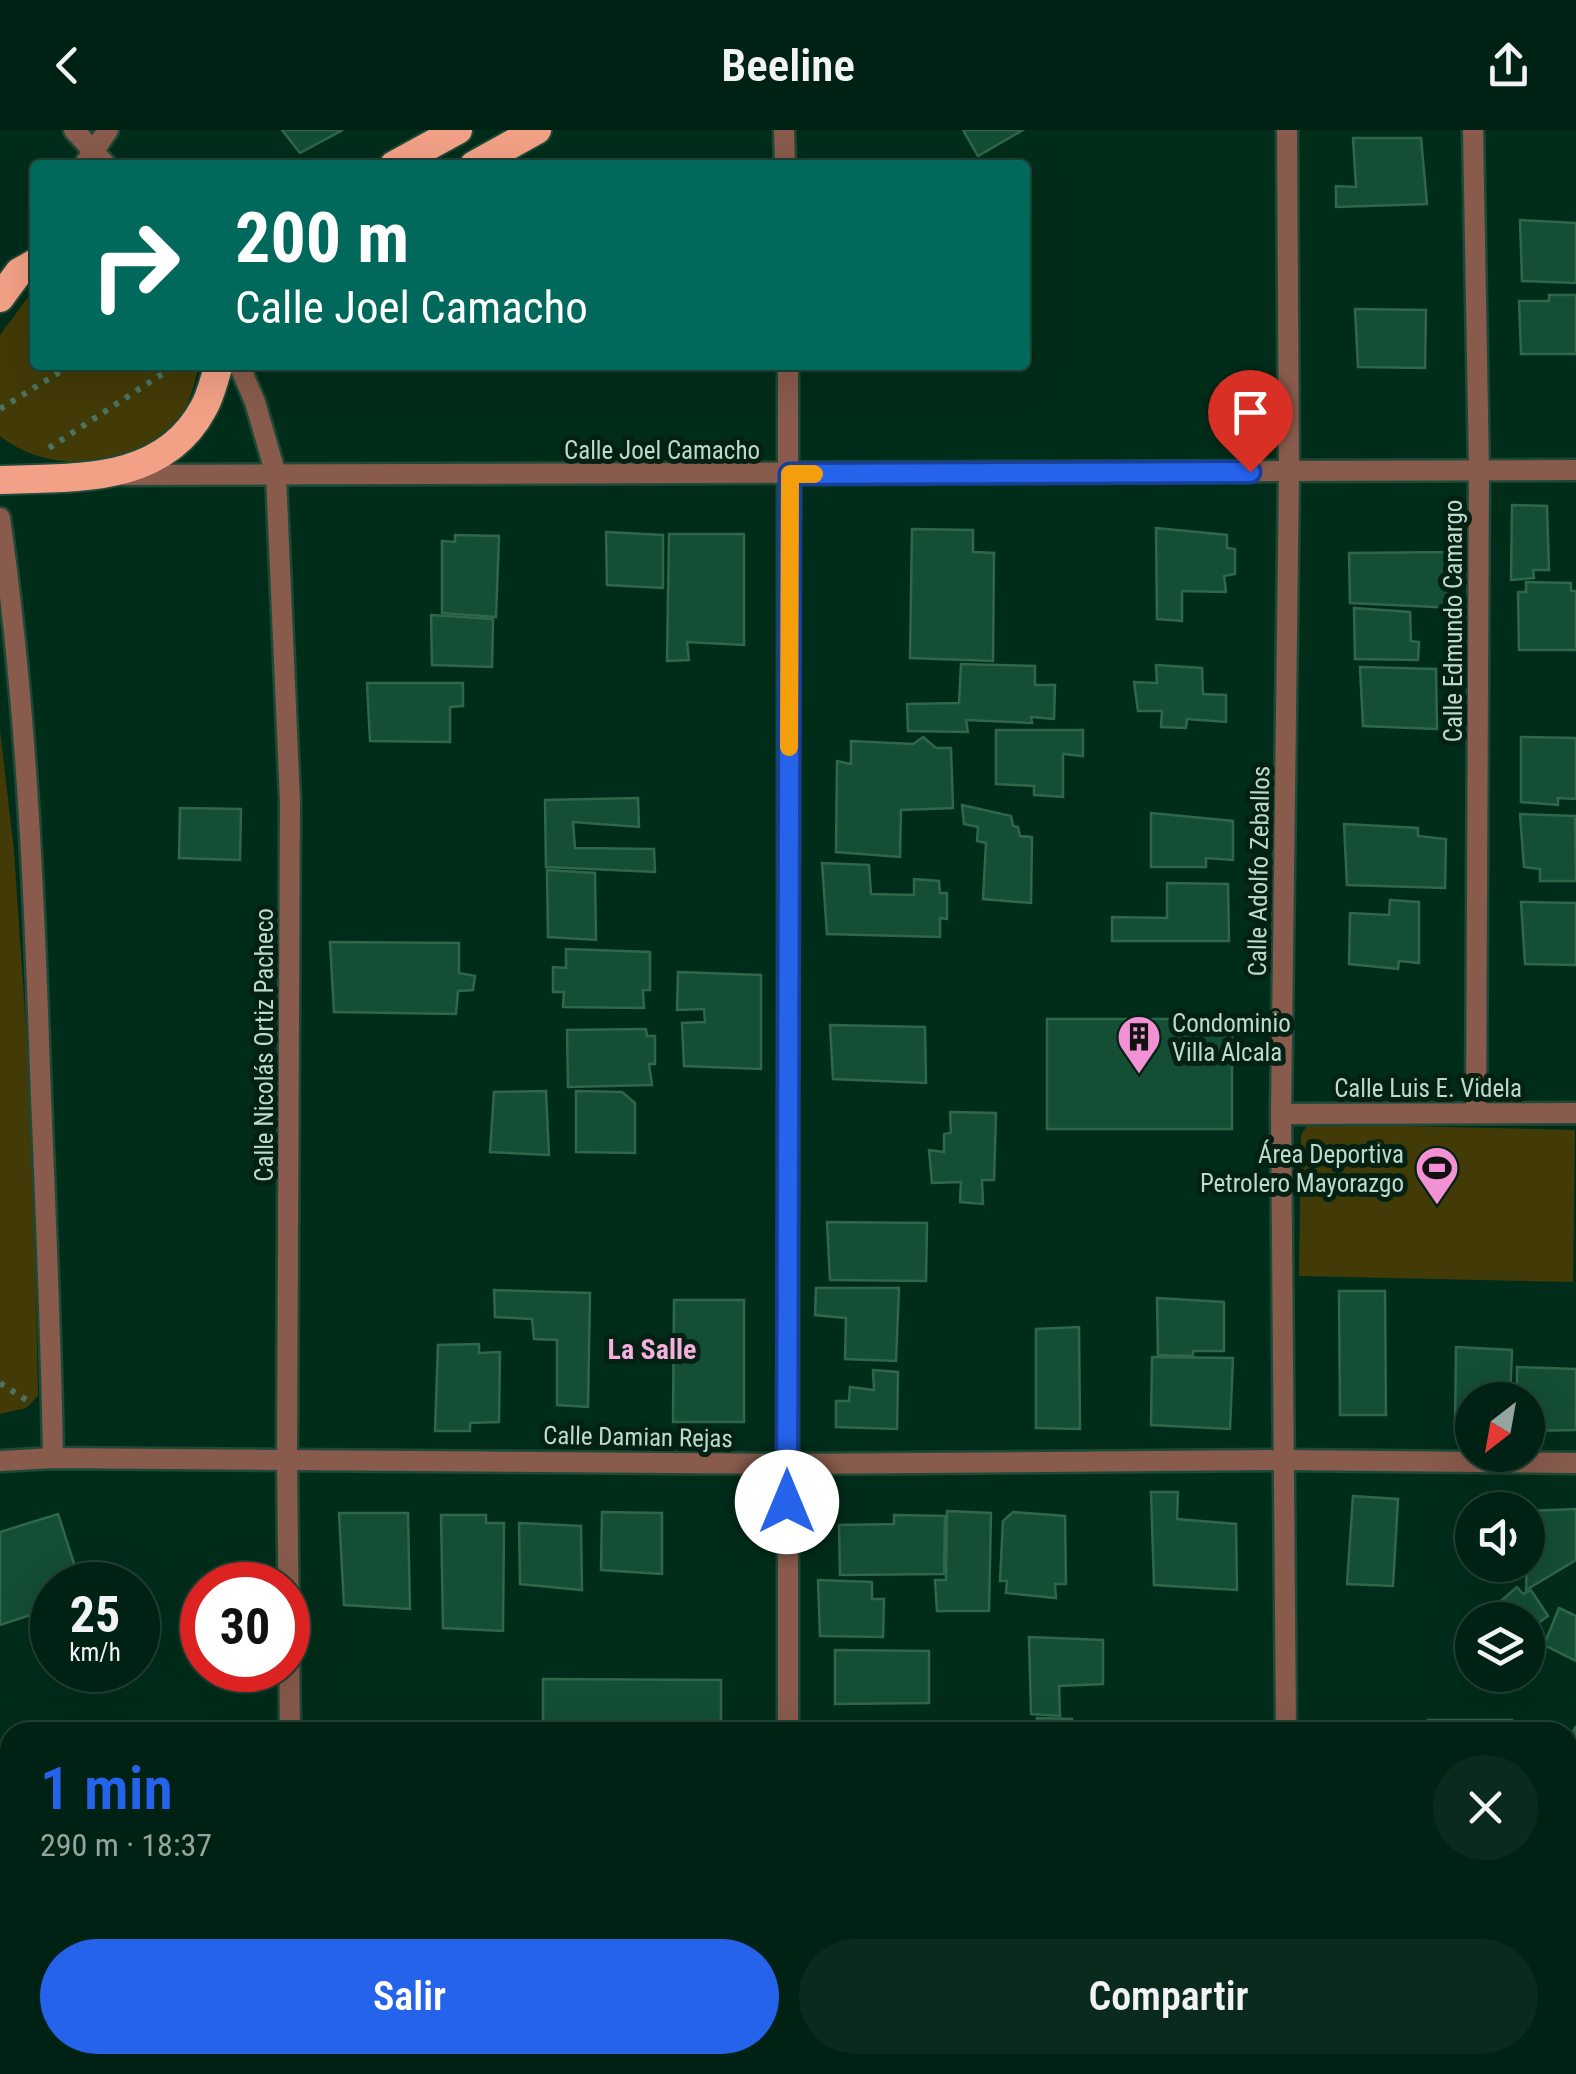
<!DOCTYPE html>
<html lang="es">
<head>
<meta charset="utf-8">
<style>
  :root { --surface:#002214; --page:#0a2a1d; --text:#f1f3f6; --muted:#95a4a0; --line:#223f34; --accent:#2563eb }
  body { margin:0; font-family:"Roboto Condensed",sans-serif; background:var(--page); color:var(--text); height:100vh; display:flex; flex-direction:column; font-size:38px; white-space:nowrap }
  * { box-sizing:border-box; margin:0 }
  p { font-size:32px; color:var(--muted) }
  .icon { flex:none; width:55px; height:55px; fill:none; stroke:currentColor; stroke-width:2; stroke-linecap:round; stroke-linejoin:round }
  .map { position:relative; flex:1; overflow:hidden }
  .drawer { position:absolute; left:0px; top:1592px; width:1578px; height:352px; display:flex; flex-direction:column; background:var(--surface); border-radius:30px 30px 0 0; box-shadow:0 10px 40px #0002,0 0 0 2px var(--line) }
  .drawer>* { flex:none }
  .top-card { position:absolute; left:30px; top:30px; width:1000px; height:210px; border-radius:10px; box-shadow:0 10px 40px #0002,0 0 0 2px var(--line); background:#00695c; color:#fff; overflow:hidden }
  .needle { width:65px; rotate:211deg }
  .tools { position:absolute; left:1455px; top:1252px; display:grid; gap:20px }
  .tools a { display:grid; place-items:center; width:90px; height:90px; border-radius:50%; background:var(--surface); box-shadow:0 10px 40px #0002,0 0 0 2px var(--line); font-size:50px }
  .speed { position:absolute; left:30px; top:1432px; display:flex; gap:20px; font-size:50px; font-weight:700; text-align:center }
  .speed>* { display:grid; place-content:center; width:130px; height:130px; border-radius:50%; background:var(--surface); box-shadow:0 10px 40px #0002,0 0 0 2px var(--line); line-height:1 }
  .speed small { font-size:25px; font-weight:400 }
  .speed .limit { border:15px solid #d22; background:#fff; color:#111 }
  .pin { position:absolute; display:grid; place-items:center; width:85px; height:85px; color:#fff; margin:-102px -42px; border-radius:50% 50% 50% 0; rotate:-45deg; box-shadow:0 0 10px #0007 }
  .pin .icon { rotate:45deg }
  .me { position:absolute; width:110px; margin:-55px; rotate:0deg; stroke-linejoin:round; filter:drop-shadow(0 0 8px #0008) }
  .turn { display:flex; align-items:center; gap:35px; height:210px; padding:0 40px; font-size:45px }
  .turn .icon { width:130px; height:130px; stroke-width:2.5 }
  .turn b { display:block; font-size:70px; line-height:85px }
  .round { display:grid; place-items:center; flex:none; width:105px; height:105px; border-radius:52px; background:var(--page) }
  .summary { display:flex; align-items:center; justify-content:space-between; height:170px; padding:0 40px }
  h1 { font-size:60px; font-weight:600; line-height:75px; color:var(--accent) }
  .cta { display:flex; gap:20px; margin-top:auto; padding:20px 40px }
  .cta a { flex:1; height:115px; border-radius:60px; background:var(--accent); color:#fff; font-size:40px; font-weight:600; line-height:115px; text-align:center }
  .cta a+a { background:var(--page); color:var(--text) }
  header { display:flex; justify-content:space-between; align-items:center; height:130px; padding:0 40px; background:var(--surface); font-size:45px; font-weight:600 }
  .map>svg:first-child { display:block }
  .green { fill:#423a07 }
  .building { fill:#144e34; stroke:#30674b; stroke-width:2.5 }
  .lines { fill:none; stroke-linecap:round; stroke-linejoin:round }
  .minor-casing { stroke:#1e4936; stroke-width:25 }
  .trunk-casing { stroke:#1e4936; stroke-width:32 }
  .path { stroke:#4c7260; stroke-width:6; stroke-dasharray:5 8; stroke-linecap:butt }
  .minor { stroke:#885b4c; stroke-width:20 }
  .trunk { stroke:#f2a186; stroke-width:28 }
  .route-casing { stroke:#184099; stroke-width:25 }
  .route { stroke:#2563eb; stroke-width:18 }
  .slow { stroke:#f59e0b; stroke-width:18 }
  .labels { text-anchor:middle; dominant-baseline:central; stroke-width:10; stroke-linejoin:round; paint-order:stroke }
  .street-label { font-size:25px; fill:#bedaca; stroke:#042113 }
  .poi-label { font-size:25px; fill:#bedaca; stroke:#042113; text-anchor:start }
  .neighbourhood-label { font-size:28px; font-weight:bold; fill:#f6b0de; stroke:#042113 }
</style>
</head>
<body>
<header><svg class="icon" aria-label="back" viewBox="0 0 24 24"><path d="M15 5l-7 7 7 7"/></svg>Beeline<svg class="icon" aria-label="share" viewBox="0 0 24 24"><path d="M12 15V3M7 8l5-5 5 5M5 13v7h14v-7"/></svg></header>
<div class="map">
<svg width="1576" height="1944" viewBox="0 0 1576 1944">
  <rect width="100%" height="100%" fill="#002d1a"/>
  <!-- green -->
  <g class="green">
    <path d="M35,158V235H199C195,252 191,271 181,286C143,341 49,346 0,306V205Z"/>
    <path d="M0,600L14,721L33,1001L38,1266L26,1278L0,1284Z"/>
    <path d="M1315,994L1575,1000L1573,1152L1299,1146L1301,1005L1306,997Z"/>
  </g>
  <!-- building -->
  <g class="building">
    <path d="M282,0H343L300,23Z"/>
    <path d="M963,0H1023L978,26Z"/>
    <path d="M1353,8H1421L1427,74L1336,77V56L1356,57Z"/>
    <path d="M1520,90L1576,93V153L1522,151Z"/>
    <path d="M1549,165H1576V224H1521L1519,171H1549Z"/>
    <path d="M1355,179L1426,180L1425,238L1358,237Z"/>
    <path d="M1512,375L1547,376L1549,440H1533L1534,448L1511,450Z"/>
    <path d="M1156,398L1227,405V418L1235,419V444L1224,446L1226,462L1182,461V491L1157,489Z"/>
    <path d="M912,399L973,400V422L994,423L993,531L910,528Z"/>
    <path d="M606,402L663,405V458L607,455Z"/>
    <path d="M669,404H744V515L687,512L689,530L667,531Z"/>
    <path d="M455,405L499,406L496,487L442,483V411L455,412Z"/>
    <path d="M1457,422L1456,478L1350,473L1349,423Z"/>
    <path d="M1526,452L1571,453V461H1576V520H1519L1518,462H1526Z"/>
    <path d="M1354,478L1410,482L1411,511L1419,512L1418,530L1355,529Z"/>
    <path d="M431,485L493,489L492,537L432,535Z"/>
    <path d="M961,534L1035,536V555H1055L1054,589L1031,587L1032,593L966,590L968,602L908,601L907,574L959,573Z"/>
    <path d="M1156,535L1202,538L1203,564L1226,565V592L1187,589L1186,598L1161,597L1162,581H1138L1134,552L1157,553Z"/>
    <path d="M1360,537L1436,539L1437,599L1363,596Z"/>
    <path d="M367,553H463V576L450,577V612L370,611Z"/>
    <path d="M996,600H1083V626L1063,624V667L1034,665V656L996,654Z"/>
    <path d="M923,607L936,618H951L953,678L901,680L900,727L836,722L837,631L851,634V611L913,614Z"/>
    <path d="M1521,607L1576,608V669L1558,668V675L1521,672Z"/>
    <path d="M638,668L639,697L573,692L575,718L654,719L655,742L546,737L545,670Z"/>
    <path d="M962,675L1011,686L1013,696L1018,697L1020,706L1032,707L1031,773L983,769L986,713L977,711L978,697L964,694Z"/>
    <path d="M180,678L241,679L240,730L179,728Z"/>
    <path d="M1151,683L1233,691V730L1206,728V737H1151Z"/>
    <path d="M1520,684L1575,686L1576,751H1540V739L1524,737Z"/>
    <path d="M1344,694L1418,698V706L1446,709L1445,758L1347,755Z"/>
    <path d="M822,733L869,735L871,764L914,765V749L939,751L940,763H947V789L940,788V807L827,804Z"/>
    <path d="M547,740L595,743L596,810L548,807Z"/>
    <path d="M1167,753L1228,754L1229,811H1112V787L1167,788Z"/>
    <path d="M1390,770L1419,772V833L1399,831L1398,839L1349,834L1350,783L1389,785Z"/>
    <path d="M1521,772L1576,773V835L1525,834Z"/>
    <path d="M330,812L459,813V843L475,846L473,860L458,861L456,884L334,882Z"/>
    <path d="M566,819L650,822V860H643L644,878L563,877L564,862H553V837L566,838Z"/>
    <path d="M678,842L761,845V939L684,936L682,893L705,892L704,879L677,880Z"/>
    <rect x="1047" y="889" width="185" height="110"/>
    <path d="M830,895L925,897L926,953L833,949Z"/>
    <path d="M646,899L647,906H655V934H649L652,955L568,957L567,900Z"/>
    <path d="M546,961L549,1025L490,1022L494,962Z"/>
    <path d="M576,961L622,962L635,973V1023L576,1022Z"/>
    <path d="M950,982L996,983L994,1050H982L983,1074L960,1072L961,1052L932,1053L929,1020L944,1022V1004L951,1003Z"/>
    <path d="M827,1092L927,1093L926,1151L830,1150Z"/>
    <path d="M816,1158H899L896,1231L845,1229L846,1188L815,1185Z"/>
    <path d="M494,1160L590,1163L588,1277L557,1275V1210L534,1209L532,1189L495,1187Z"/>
    <path d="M1339,1161H1385L1386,1285H1340Z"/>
    <path d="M1157,1168L1224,1172V1221H1193V1226L1158,1225Z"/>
    <path d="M674,1170H744V1292H673Z"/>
    <path d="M1079,1197L1080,1299L1036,1298V1199Z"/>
    <path d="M479,1214V1223L500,1222L499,1292L470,1293V1301H435L438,1215Z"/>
    <path d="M1456,1217L1512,1220L1510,1270H1472V1297H1455Z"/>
    <path d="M1152,1227L1233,1228L1230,1299L1151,1295Z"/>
    <path d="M1517,1237L1576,1239V1300L1528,1301V1270H1517Z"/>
    <path d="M873,1240L898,1242L897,1299L836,1297V1271H849L850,1257L874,1260Z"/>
    <path d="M1151,1362H1178L1177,1389L1236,1394L1237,1460L1154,1455Z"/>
    <path d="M1353,1366L1398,1369L1393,1456L1347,1454Z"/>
    <path d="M1576,1379V1430L1526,1460L1528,1381Z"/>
    <path d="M947,1381L991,1383L989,1481H937L935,1450H946Z"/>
    <path d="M602,1382L662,1383V1444L601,1440Z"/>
    <path d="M1013,1382L1065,1386L1066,1454H1055L1056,1468L1006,1463L1007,1451H1000L1003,1391Z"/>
    <path d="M339,1383H408L410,1479L344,1475Z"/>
    <path d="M58,1384L81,1455H52V1478L0,1495V1402Z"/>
    <path d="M441,1385H486V1393H504L503,1501L443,1498Z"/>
    <path d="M894,1385L945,1386L944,1444L840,1445L839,1395L894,1394Z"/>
    <path d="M519,1393L581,1396L582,1460L520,1454Z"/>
    <path d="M818,1450L872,1452V1469H884L883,1507L820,1506Z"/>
    <path d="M1517,1457L1523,1464L1531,1460L1548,1486L1530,1499L1535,1506L1528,1510V1490H1484L1482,1487Z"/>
    <path d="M1559,1478L1576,1486V1531L1544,1515Z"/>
    <path d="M1029,1507L1103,1510V1554L1059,1556L1060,1586L1031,1584Z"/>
    <path d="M835,1520L929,1521V1573L835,1574Z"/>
    <path d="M543,1549L721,1550V1602H543Z"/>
    <path d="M1037,1588L1072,1589L1073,1602H1038Z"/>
    <path d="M1428,1590H1512V1602H1429Z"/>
    <path d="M1327,1592L1425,1596L1424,1602H1328Z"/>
    <path d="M1576,1596V1646L1568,1637V1611Z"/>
    <path d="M10,1805V1864L1,1869L0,1811Z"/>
    <path d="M1568,1874L1576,1882V1904L1568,1912Z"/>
    <path d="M98,1935H158L162,1944H81Z"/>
    <path d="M182,1935H247L249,1942L184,1944Z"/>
    <path d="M630,1936L631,1944H551V1937Z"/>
  </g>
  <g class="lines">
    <defs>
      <g id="minor">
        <path d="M74,0L106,35"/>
        <path d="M784,0L785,35"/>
        <path d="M1473,0L1479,340L1476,982"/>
        <path d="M84,35L108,0"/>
        <path d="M239,235L255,272L276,345L290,671L287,1329L290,1602"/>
        <path d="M788,235V1602"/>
        <path d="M124,345L1576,340"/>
        <path d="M0,388C26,571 34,756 40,941C45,1070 51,1199 53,1328"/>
        <path d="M1281,984L1576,983"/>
        <path d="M0,1331L53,1328L787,1334L1286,1330L1576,1333"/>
        <path d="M1286,1602L1281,984L1289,341L1287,0"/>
        <path d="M294,1935V1944"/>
        <path d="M790,1935V1944"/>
        <path d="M1285,1944V1935"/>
      </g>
      <g id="trunk">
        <path d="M394,35L458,0"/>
        <path d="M474,35L537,0"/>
        <path d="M0,168L19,142L35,133"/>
        <path d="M0,350C73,347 162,355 203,279C211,266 214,249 219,235"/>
      </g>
    </defs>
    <!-- minor casing -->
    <use href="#minor" class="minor-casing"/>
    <!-- trunk casing -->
    <use href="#trunk" class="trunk-casing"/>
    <!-- path -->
    <g class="path">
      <path d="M0,279L71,235"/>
      <path d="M49,318L176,235"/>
      <path d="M0,1253L28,1271"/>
    </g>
    <!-- minor -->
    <use href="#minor" class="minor"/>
    <!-- trunk -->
    <use href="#trunk" class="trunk"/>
  </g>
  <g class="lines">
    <defs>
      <path id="route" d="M787,1372L790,344L1250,342"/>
    </defs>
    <!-- route casing -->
    <use href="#route" class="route-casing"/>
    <!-- route -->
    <use href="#route" class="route"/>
    <!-- slow -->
    <path class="slow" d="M789,617L790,344H814"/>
  </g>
  <!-- icons -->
  <defs>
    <symbol id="building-pin" viewBox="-11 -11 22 30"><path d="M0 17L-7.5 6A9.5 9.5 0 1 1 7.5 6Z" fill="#f391d5" stroke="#042113"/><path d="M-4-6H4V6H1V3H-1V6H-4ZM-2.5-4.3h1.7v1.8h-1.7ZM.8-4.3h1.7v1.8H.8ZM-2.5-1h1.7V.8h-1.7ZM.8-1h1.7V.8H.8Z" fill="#111"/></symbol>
    <symbol id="stadium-pin" viewBox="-11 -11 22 30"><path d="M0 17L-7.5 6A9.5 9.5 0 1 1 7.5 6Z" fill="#f391d5" stroke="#042113"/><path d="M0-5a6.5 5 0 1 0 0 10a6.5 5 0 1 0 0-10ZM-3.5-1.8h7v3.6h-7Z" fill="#111"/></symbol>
  </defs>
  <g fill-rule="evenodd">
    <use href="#building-pin" x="1114" y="882" width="50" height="68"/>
    <use href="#stadium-pin" x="1412" y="1013" width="50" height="68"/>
  </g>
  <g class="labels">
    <!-- street labels -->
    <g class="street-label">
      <text x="662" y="320">Calle Joel Camacho</text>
      <text transform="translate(1453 491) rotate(-90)">Calle Edmundo Camargo</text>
      <text transform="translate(1259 741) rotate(-89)">Calle Adolfo Zeballos</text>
      <text transform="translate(264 915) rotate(-90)">Calle Nicolás Ortiz Pacheco</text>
      <text x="1428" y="958">Calle Luis E. Videla</text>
      <text transform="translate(638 1307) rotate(1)">Calle Damian Rejas</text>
    </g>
    <!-- poi labels -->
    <g class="poi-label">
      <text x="1172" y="893">Condominio<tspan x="1172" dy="29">Villa Alcala</tspan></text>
      <text x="1404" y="1024" text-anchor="end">Área Deportiva<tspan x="1404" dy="29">Petrolero Mayorazgo</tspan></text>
    </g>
    <!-- neighbourhood labels -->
    <g class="neighbourhood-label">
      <text x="652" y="1219">La Salle</text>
    </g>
  </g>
</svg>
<div class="tools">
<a><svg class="needle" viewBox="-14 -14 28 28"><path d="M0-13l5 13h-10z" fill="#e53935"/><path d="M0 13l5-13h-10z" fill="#95a4a0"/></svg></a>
<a><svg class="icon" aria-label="sound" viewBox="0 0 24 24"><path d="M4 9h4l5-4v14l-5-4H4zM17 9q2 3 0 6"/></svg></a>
<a><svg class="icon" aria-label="layers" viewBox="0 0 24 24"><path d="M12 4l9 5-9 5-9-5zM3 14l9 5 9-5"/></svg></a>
</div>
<div class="speed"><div>25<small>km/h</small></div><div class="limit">30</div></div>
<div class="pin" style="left:1250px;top:342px;background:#d93025"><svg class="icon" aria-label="arrive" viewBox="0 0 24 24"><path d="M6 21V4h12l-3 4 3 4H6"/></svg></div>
<svg class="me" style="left:787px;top:1372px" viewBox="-20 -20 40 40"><circle r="19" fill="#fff"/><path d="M0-13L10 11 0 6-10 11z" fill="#2563eb"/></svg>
<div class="top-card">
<div class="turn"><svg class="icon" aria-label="right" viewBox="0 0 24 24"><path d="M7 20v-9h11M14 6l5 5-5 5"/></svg><div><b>200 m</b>Calle Joel Camacho</div></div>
</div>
<section class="drawer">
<div class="summary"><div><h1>1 min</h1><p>290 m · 18:37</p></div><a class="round"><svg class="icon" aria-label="close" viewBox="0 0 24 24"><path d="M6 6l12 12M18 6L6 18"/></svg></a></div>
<div class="cta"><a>Salir</a><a>Compartir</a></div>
</section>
</div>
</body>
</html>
